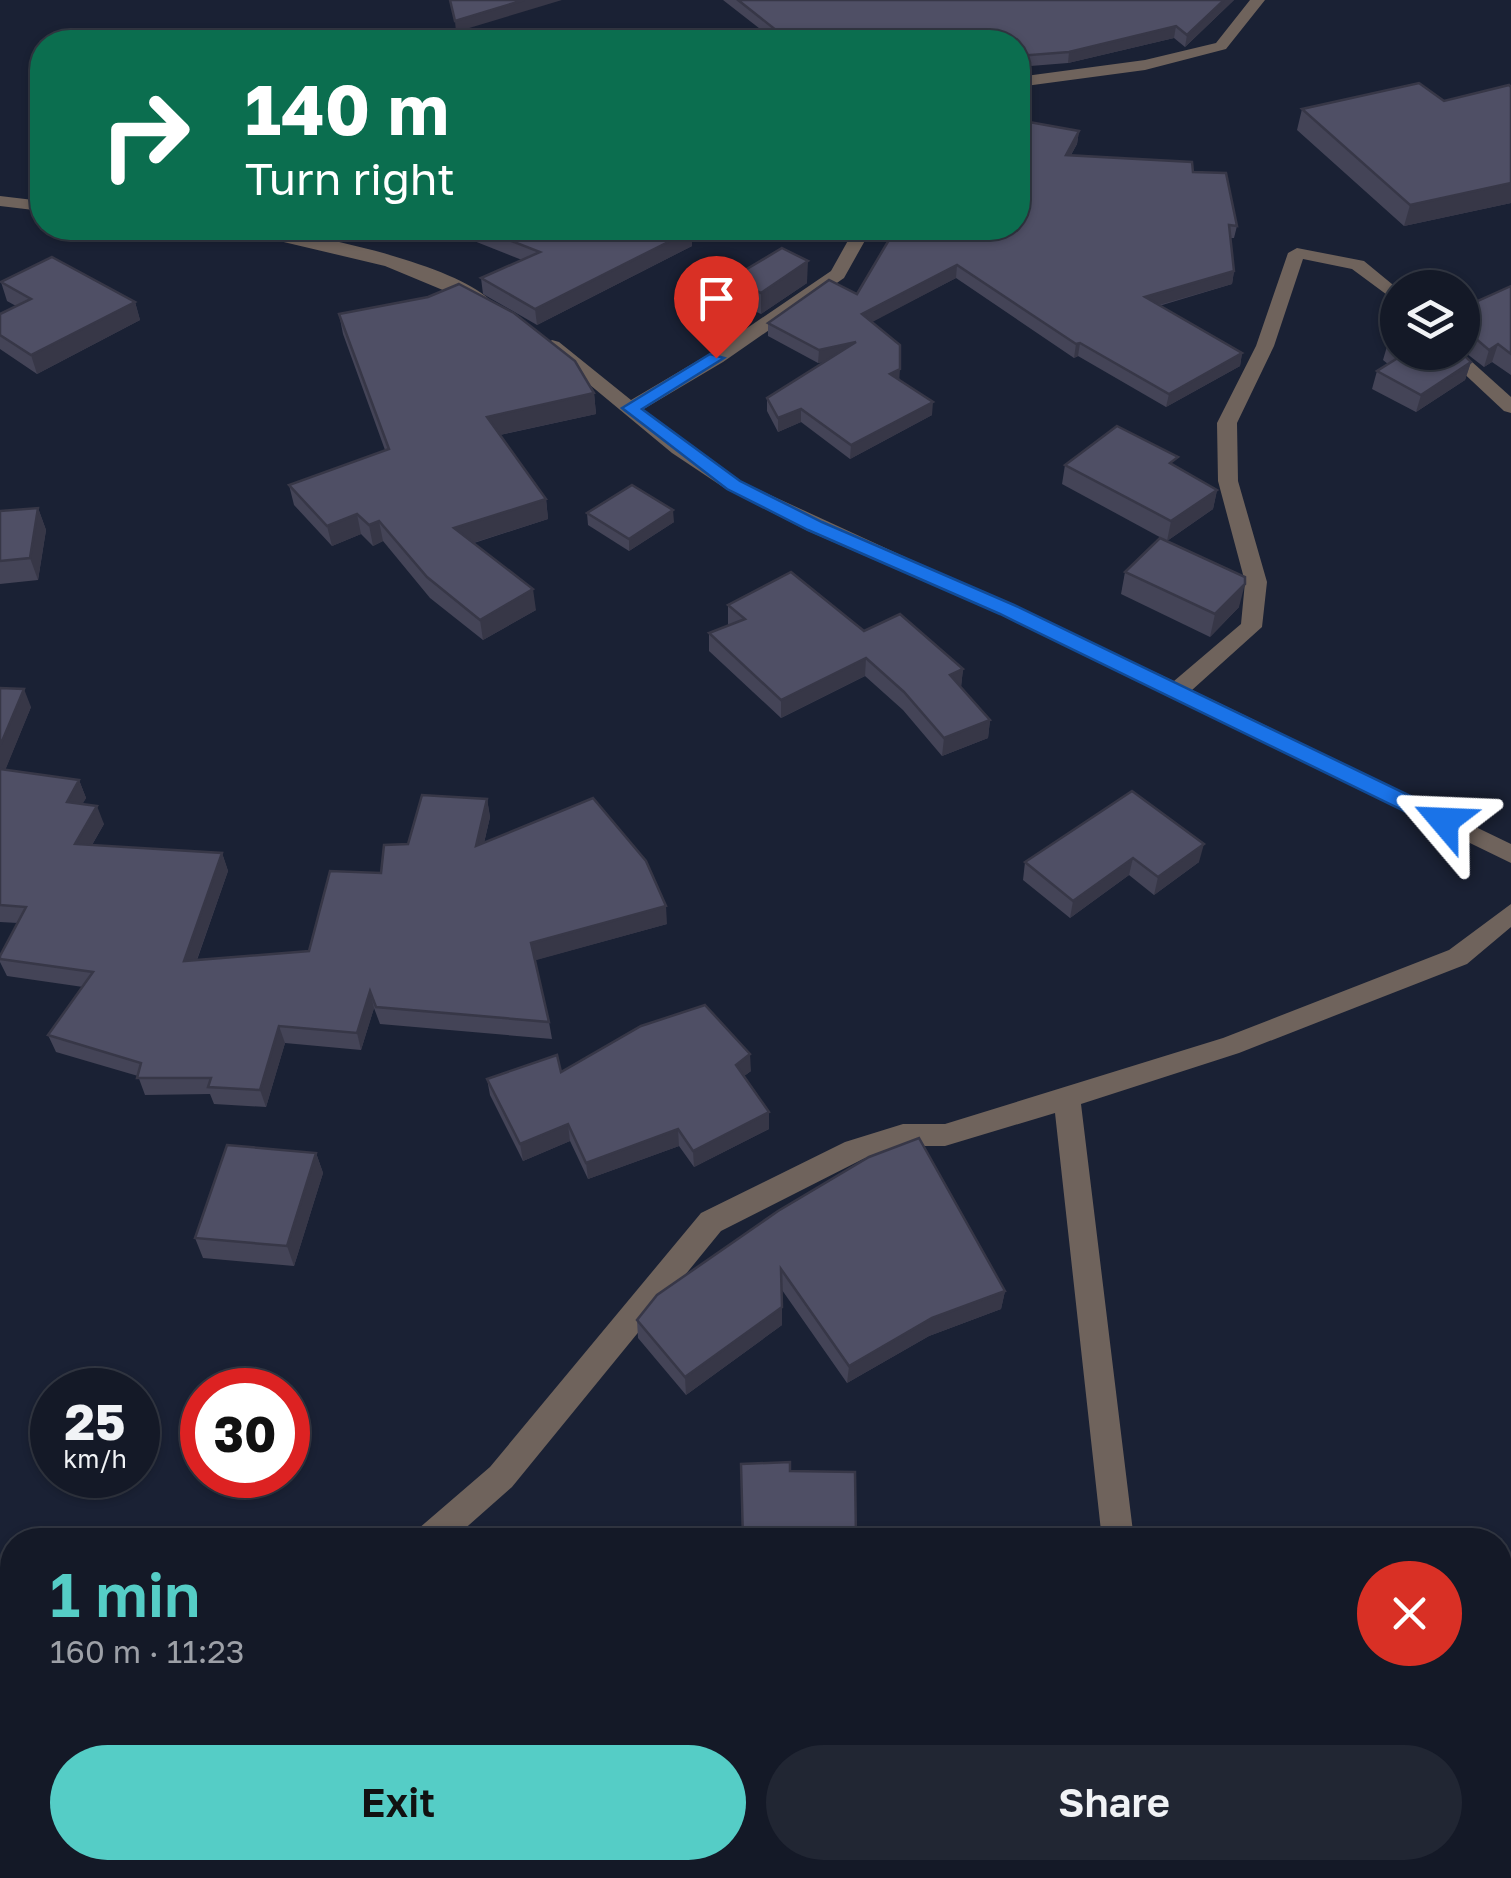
<!DOCTYPE html>
<html lang="en">
<head>
<meta charset="utf-8">
<style>
  :root { --surface:#141927; --page:#212633; --text:#f1f3f6; --muted:#9da0a7; --line:#333844; --accent:#55cdc6 }
  body { margin:0; font-family:"Golos Text",sans-serif; background:var(--page); color:var(--text); height:100vh; display:flex; flex-direction:column; font-size:38px; white-space:nowrap }
  * { box-sizing:border-box; margin:0 }
  p { font-size:32px; color:var(--muted) }
  .icon { flex:none; width:55px; height:55px; fill:none; stroke:currentColor; stroke-width:2; stroke-linecap:round; stroke-linejoin:round }
  .map { position:relative; flex:1; overflow:hidden }
  .details { position:absolute; left:0px; top:1528px; width:1512px; height:352px; display:flex; flex-direction:column; background:var(--surface); border-radius:40px 40px 0 0; box-shadow:0 2px 8px #0004,0 0 0 2px var(--line) }
  .details>* { flex:none }
  .guide { position:absolute; left:30px; top:30px; width:1000px; height:210px; border-radius:40px; box-shadow:0 2px 8px #0004,0 0 0 2px var(--line); background:#0b6e4f; color:#fff; overflow:hidden }
  .fabs { position:absolute; left:1380px; top:270px; display:grid; gap:20px }
  .fabs a { display:grid; place-items:center; width:100px; height:100px; border-radius:50%; background:var(--surface); box-shadow:0 2px 8px #0004,0 0 0 2px var(--line); font-size:50px }
  .speed { position:absolute; left:30px; top:1368px; display:flex; gap:20px; font-size:50px; font-weight:700; text-align:center }
  .speed>* { display:grid; place-content:center; width:130px; height:130px; border-radius:50%; background:var(--surface); box-shadow:0 2px 8px #0004,0 0 0 2px var(--line); line-height:1 }
  .speed small { font-size:25px; font-weight:400 }
  .speed .limit { border:15px solid #d22; background:#fff; color:#111 }
  .pin { position:absolute; display:grid; place-items:center; width:85px; height:85px; color:#fff; margin:-102px -42px; border-radius:50% 50% 50% 0; rotate:-45deg; box-shadow:0 0 10px #0007 }
  .pin .icon { rotate:45deg }
  .me { position:absolute; width:110px; margin:-55px; rotate:296deg; stroke-linejoin:round; filter:drop-shadow(0 0 8px #0008) }
  .turn { display:flex; align-items:center; gap:35px; height:210px; padding:0 50px; font-size:45px }
  .turn .icon { width:130px; height:130px; stroke-width:2.5 }
  .turn b { display:block; font-size:70px; line-height:85px }
  .round { display:grid; place-items:center; flex:none; width:105px; height:105px; border-radius:52px; background:var(--page) }
  .summary { display:flex; align-items:center; justify-content:space-between; height:170px; padding:0 50px }
  h1 { font-size:60px; font-weight:600; line-height:75px; color:var(--accent) }
  .cta { display:flex; gap:20px; margin-top:auto; padding:20px 50px }
  .cta a { flex:1; height:115px; border-radius:60px; background:var(--accent); color:#111; font-size:40px; font-weight:600; line-height:115px; text-align:center }
  .cta a+a { background:var(--page); color:var(--text) }
  .map>svg:first-child { display:block }
  .lines { fill:none; stroke-linecap:round; stroke-linejoin:round }
  .minor { fill:#6f635c; fill-rule:evenodd }
  .wall { fill:#444457 }
  .shaded-wall { fill:#373747 }
  .building { fill:#4f4f65; stroke:#373747; stroke-width:2.5 }
  .route { fill:#1a73e8; stroke:#114b97; stroke-width:2.5 }
</style>
</head>
<body>
<div class="map">
<svg width="1511" height="1878" viewBox="0 0 1511 1878">
  <rect width="100%" height="100%" fill="#1a2134"/>
  <g class="lines">
    <!-- minor -->
    <g class="minor">
      <path d="M1250,0H1265L1226,49L1145,70L1018,87V77L1145,60L1216,43Z"/>
      <path d="M0,196L42,201V211L0,206Z"/>
      <path d="M225,228C282,224 448,261 489,299L474,303L385,266Z"/>
      <path d="M855,228H872L844,278L723,362L642,410L740,481L1174,681L1241,624L1245,582L1218,481L1217,423L1256,346L1288,253L1297,248L1364,261L1398,289V303L1352,269L1303,259L1274,346L1237,423L1238,481L1267,582L1262,627L1192,690L1511,844V863L999,614L808,531L726,489L672,453L543,346L552,340L559,342L631,400L709,354L831,271Z"/>
      <path d="M1441,352H1461L1511,397V413L1504,411Z"/>
      <path d="M1511,904V927L1467,964L1239,1053L1081,1104L1134,1540H1102L1055,1113L945,1146H903L863,1159L721,1231L512,1487L452,1540H413L418,1529L490,1467L701,1213L845,1142L903,1124H945L1223,1038L1449,950Z"/>
      <path d="M27,1868H80L76,1878H22Z"/>
      <path d="M1152,1868H1187L1189,1878H1153Z"/>
    </g>
  </g>
  <!-- wall -->
  <g class="wall">
    <path d="M723,0H1234L1185,47L1174,38L1068,63L1018,67V42H777Z"/>
    <path d="M1511,87V203L1404,226L1297,130L1302,109L1444,101Z"/>
    <path d="M1079,131L1077,144L1071,155L1193,172L1237,226L1234,238H1230L1234,271L1232,284L1159,306L1242,353L1240,366L1166,407L1078,356L1074,358L956,278L871,322L900,380L932,415L850,459L801,422L778,432L767,411V398L823,362L818,363L768,336V323L857,294Z"/>
    <path d="M454,228H687L692,246L537,325L483,294L481,278L522,260L454,233Z"/>
    <path d="M730,279L807,283L761,314L730,300Z"/>
    <path d="M1,282L135,302L140,320L37,374L0,349V314L16,306L7,301Z"/>
    <path d="M1511,286V375L1492,362L1484,367L1462,350V308Z"/>
    <path d="M339,314L594,393L596,414L500,435L546,499L548,519L474,543L536,610L483,640L430,598L383,541L373,546L361,534L332,546L294,505L289,485L385,450L343,334Z"/>
    <path d="M1398,338V352H1461L1471,362L1465,380L1416,412L1372,389L1377,371L1388,364L1383,360L1388,343Z"/>
    <path d="M1065,465L1176,467L1217,490L1213,509L1167,541L1062,484Z"/>
    <path d="M38,508L46,530L38,580L0,584V511Z"/>
    <path d="M587,513L674,522L629,551L588,525Z"/>
    <path d="M1125,572L1239,607L1210,637L1121,594Z"/>
    <path d="M728,605L864,631L963,669L961,687L990,720L988,738L942,756L903,710L865,676L781,718L709,651V633L730,625L728,624Z"/>
    <path d="M0,688L31,707L5,770L79,780L86,798L82,804L104,824L92,845L222,853L228,871L197,960L309,951L408,844L487,799L490,817L484,843L667,924L535,960L549,1022L552,1039L380,1024L374,1008L361,1050L285,1043L266,1107L214,1104L210,1094L145,1095L138,1076L56,1052L48,1035L83,987L7,976L0,962V956L18,923L0,922Z"/>
    <path d="M1132,791L1199,862L1154,895L1129,875L1070,918L1023,880L1025,862Z"/>
    <path d="M751,1071L744,1076L769,1129L694,1167L679,1146L588,1179L570,1141L523,1161L490,1095L487,1079L561,1072Z"/>
    <path d="M316,1153L323,1173L294,1266L203,1258L195,1238Z"/>
    <path d="M778,1211L1005,1291L1001,1309L929,1336L847,1383L782,1290V1325L686,1395L638,1338L637,1320Z"/>
    <path d="M1378,1868H1440L1443,1878H1381Z"/>
  </g>
  <!-- shaded-wall -->
  <g class="shaded-wall">
    <path d="M524,0H562L456,32L455,21Z"/>
    <path d="M1224,0H1234L1185,47L1187,35Z"/>
    <path d="M1176,26L1174,38L1068,63L1069,52Z"/>
    <path d="M933,36V42H862Z"/>
    <path d="M1079,131L1077,144L1064,167L1066,155Z"/>
    <path d="M1511,183V203L1404,226L1410,205Z"/>
    <path d="M692,230V246L537,325L535,309Z"/>
    <path d="M808,261L807,283L761,314V293Z"/>
    <path d="M957,265L956,278L861,328L862,314Z"/>
    <path d="M1234,271L1232,284L1142,310L1145,297Z"/>
    <path d="M135,302L140,320L37,374L31,355Z"/>
    <path d="M856,342L855,355L818,363L819,350Z"/>
    <path d="M1080,343L1078,356L1074,358L1076,344Z"/>
    <path d="M1498,344L1492,362L1484,367L1489,350Z"/>
    <path d="M1242,353L1240,366L1166,407L1169,394Z"/>
    <path d="M1471,362L1465,380L1416,412L1421,395Z"/>
    <path d="M900,369L899,383L890,374Z"/>
    <path d="M594,393L596,414L490,437L487,417Z"/>
    <path d="M933,402L932,415L850,459L851,445Z"/>
    <path d="M801,409V422L778,432V418Z"/>
    <path d="M1217,490L1213,509L1167,541L1171,521Z"/>
    <path d="M546,499L548,519L457,548L454,528Z"/>
    <path d="M38,508L46,530L38,580L30,558Z"/>
    <path d="M673,510L674,522L629,551V539Z"/>
    <path d="M357,514L361,534L332,546L327,526Z"/>
    <path d="M379,521L383,541L373,546L369,525Z"/>
    <path d="M1245,584L1239,607L1210,637L1215,614Z"/>
    <path d="M533,589L536,610L483,640L480,620Z"/>
    <path d="M866,658L865,676L781,718V700Z"/>
    <path d="M963,669L961,687L950,675Z"/>
    <path d="M24,689L31,707L0,783V746Z"/>
    <path d="M990,720L988,738L942,756L944,738Z"/>
    <path d="M79,780L86,798L74,819L67,802Z"/>
    <path d="M487,799L490,817L479,864L476,846Z"/>
    <path d="M97,806L104,824L82,862L75,844Z"/>
    <path d="M1204,844L1199,862L1154,895L1158,877Z"/>
    <path d="M222,853L228,871L190,979L184,961Z"/>
    <path d="M1133,858L1129,875L1070,918L1073,901Z"/>
    <path d="M666,906L667,924L533,961L531,943Z"/>
    <path d="M370,991L374,1008L361,1050L357,1033Z"/>
    <path d="M279,1026L285,1043L266,1107L260,1090Z"/>
    <path d="M750,1054L751,1071L736,1082V1065Z"/>
    <path d="M769,1112V1129L694,1167L693,1151Z"/>
    <path d="M568,1124L570,1141L523,1161L520,1144Z"/>
    <path d="M678,1129L679,1146L588,1179L586,1163Z"/>
    <path d="M316,1153L323,1173L294,1266L287,1246Z"/>
    <path d="M1005,1291L1001,1309L929,1336L847,1383L849,1366L932,1318Z"/>
    <path d="M782,1307V1325L686,1395L685,1377Z"/>
    <path d="M296,1868H310L298,1875L294,1869Z"/>
  </g>
  <!-- building -->
  <g class="building">
    <path d="M450,0H524L455,21Z"/>
    <path d="M738,0H1224L1187,35L1176,26L1069,52L1018,56V42H933V36L862,42H791Z"/>
    <path d="M1419,83L1444,101L1509,85L1511,87V183L1410,205L1302,109Z"/>
    <path d="M1018,120L1079,131L1066,155L1192,162L1193,172L1226,173L1237,226L1229,225L1234,271L1145,297L1242,353L1169,394L1080,343L1076,344L957,265L862,314L900,345V369L890,374L933,402L851,445L801,409L778,418L767,398L856,342L819,350L768,323L829,280L857,294L896,228H1018Z"/>
    <path d="M478,228H687L692,230L535,309L481,278L540,252Z"/>
    <path d="M782,248L808,261L761,293L730,279Z"/>
    <path d="M52,257L135,302L31,355L0,335V314L31,299L1,282Z"/>
    <path d="M459,284L514,313L575,361L594,393L487,417L546,499L454,528L533,589L480,620L427,577L379,521L369,525L357,514L327,526L289,485L389,449L339,314L428,297Z"/>
    <path d="M1511,286V354L1498,344L1489,350L1467,331L1462,332V308Z"/>
    <path d="M1398,338V349L1388,343Z"/>
    <path d="M1403,352H1461L1471,362L1421,395L1377,371L1404,354Z"/>
    <path d="M1117,426L1178,457L1170,463L1217,490L1171,521L1065,465Z"/>
    <path d="M632,485L673,510L629,539L587,513Z"/>
    <path d="M38,508L30,558L0,561V511Z"/>
    <path d="M1160,538L1245,577V584L1215,614L1125,572Z"/>
    <path d="M791,572L864,631L900,614L963,669L950,675L990,720L944,738L904,692L866,658L781,700L709,633L745,619L728,605Z"/>
    <path d="M0,688L24,689L0,746Z"/>
    <path d="M0,769L79,780L67,802L97,806L75,844L222,853L184,961L309,951L330,871L381,873L384,845L408,844L422,795L487,799L476,846L593,798L646,861L666,906L531,943L549,1022L376,1007L370,991L357,1033L279,1026L260,1090L208,1087L211,1078H137L141,1063L48,1035L93,972L0,959V956L26,907L0,905Z"/>
    <path d="M1132,791L1204,844L1158,877L1133,858L1073,901L1025,862Z"/>
    <path d="M705,1005L750,1054L736,1065L769,1112L693,1151L678,1129L586,1163L568,1124L520,1144L487,1079L557,1055L561,1072L641,1026Z"/>
    <path d="M919,1138L1005,1291L932,1318L849,1366L781,1269L782,1307L685,1377L637,1320L657,1295L778,1211L869,1157Z"/>
    <path d="M227,1145L316,1153L287,1246L195,1238Z"/>
    <path d="M790,1462V1471L855,1472L856,1537L897,1536V1540H743L741,1464Z"/>
    <path d="M477,1868H526V1878H478Z"/>
    <path d="M648,1868H693L716,1872L715,1878H646Z"/>
    <path d="M1386,1868H1440L1443,1878H1388Z"/>
    <path d="M440,1870L444,1878H396Z"/>
  </g>
  <!-- route -->
  <path class="route" d="M710,354L724,358L642,409L740,481L822,522L1014,605L1452,816V827H1437L1000,614L808,530L727,489L622,408Z"/>
</svg>
<div class="fabs">
<a><svg class="icon" aria-label="layers" viewBox="0 0 24 24"><path d="M12 4l9 5-9 5-9-5zM3 14l9 5 9-5"/></svg></a>
</div>
<div class="speed"><div>25<small>km/h</small></div><div class="limit">30</div></div>
<div class="pin" style="left:716px;top:358px;background:#d93025"><svg class="icon" aria-label="arrive" viewBox="0 0 24 24"><path d="M6 21V4h12l-3 4 3 4H6"/></svg></div>
<svg class="me" style="left:1444px;top:821px" viewBox="-20 -20 40 40"><path d="M0-17L14 15 0 8-14 15z" fill="#1a73e8" stroke="#fff" stroke-width="4"/></svg>
<div class="guide">
<div class="turn"><svg class="icon" aria-label="right" viewBox="0 0 24 24"><path d="M7 20v-9h11M14 6l5 5-5 5"/></svg><div><b>140 m</b>Turn right</div></div>
</div>
<section class="details">
<div class="summary"><div><h1>1 min</h1><p>160 m · 11:23</p></div><a class="round" style="background:#d93025;color:#fff"><svg class="icon" aria-label="close" viewBox="0 0 24 24"><path d="M6 6l12 12M18 6L6 18"/></svg></a></div>
<div class="cta"><a>Exit</a><a>Share</a></div>
</section>
</div>
</body>
</html>
